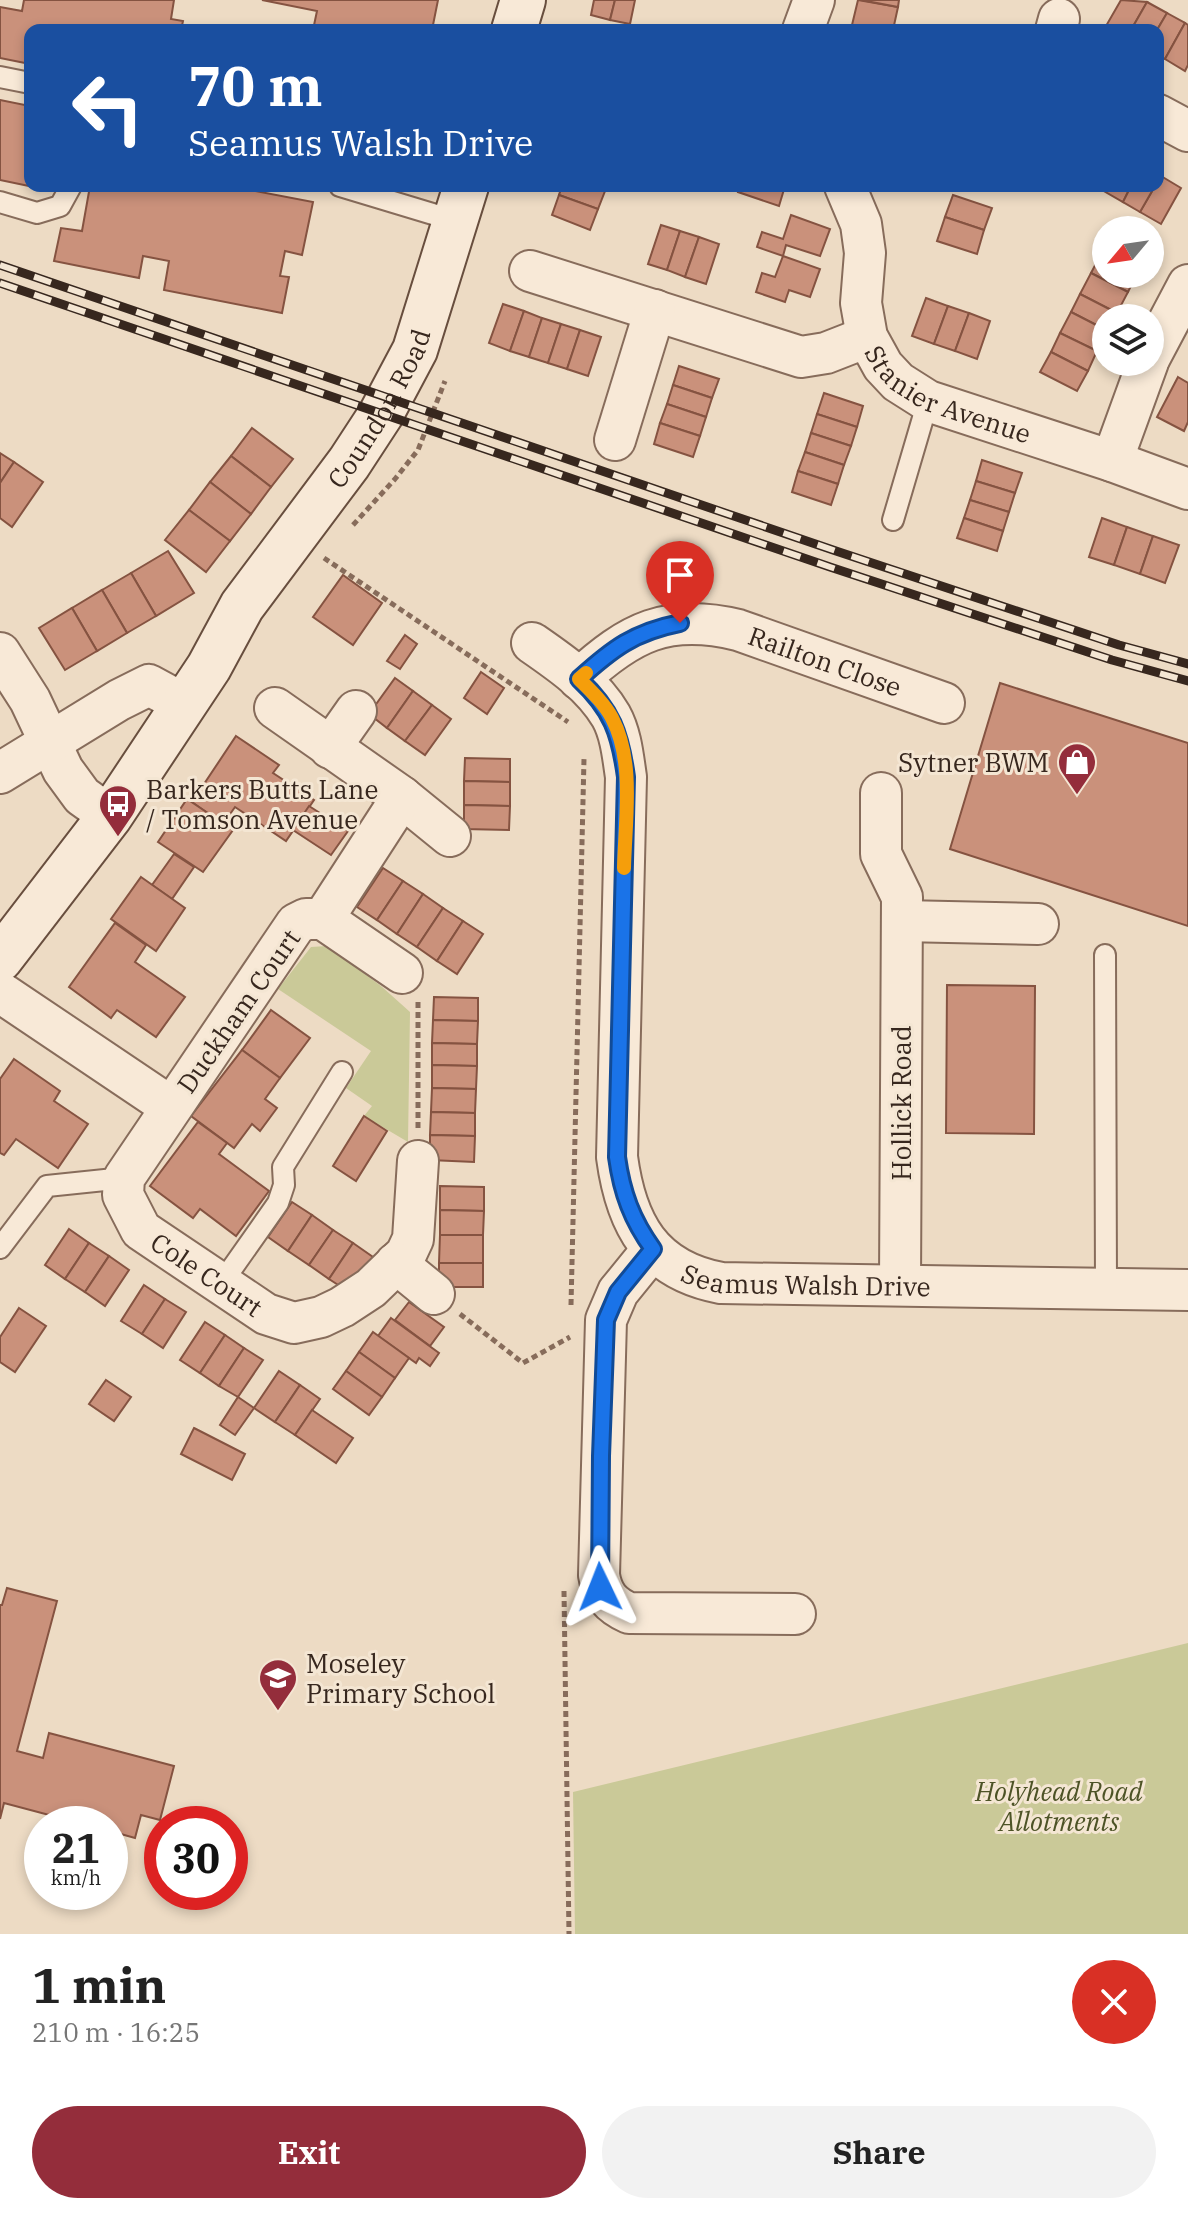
<!DOCTYPE html>
<html lang="en">
<head>
<meta charset="utf-8">
<style>
  :root { --surface:#fff; --page:#f2f2f2; --text:#222; --muted:#767676; --accent:#942d3b }
  body { margin:0; font-family:"IBM Plex Serif",serif; background:var(--page); color:var(--text); height:100vh; display:flex; flex-direction:column; font-size:30px; white-space:nowrap }
  * { box-sizing:border-box; margin:0 }
  p { font-size:26px; color:var(--muted) }
  .icon { flex:none; width:44px; height:44px; fill:none; stroke:currentColor; stroke-width:2; stroke-linecap:round; stroke-linejoin:round }
  .map { position:relative; height:1934px; overflow:hidden }
  .details { display:flex; flex-direction:column; background:var(--surface); flex:1 }
  .details>* { flex:none }
  .banner { position:absolute; left:24px; top:24px; width:1140px; height:168px; border-radius:16px; box-shadow:0 4px 12px #0003; background:#1a4fa0; color:#fff; overflow:hidden }
  .needle { width:52px; rotate:241deg }
  .tools { position:absolute; left:1092px; top:216px; display:grid; gap:16px }
  .tools a { display:grid; place-items:center; width:72px; height:72px; border-radius:50%; background:var(--surface); box-shadow:0 4px 12px #0003; font-size:40px }
  .speed { position:absolute; left:24px; top:1806px; display:flex; gap:16px; font-size:40px; font-weight:700; text-align:center }
  .speed>* { display:grid; place-content:center; width:104px; height:104px; border-radius:50%; background:var(--surface); box-shadow:0 4px 12px #0003; line-height:1 }
  .speed small { font-size:20px; font-weight:400 }
  .speed .limit { border:12px solid #d22; background:#fff; color:#111 }
  .pin { position:absolute; display:grid; place-items:center; width:68px; height:68px; color:#fff; margin:-82px -34px; border-radius:50% 50% 50% 0; rotate:-45deg; box-shadow:0 0 8px #0007 }
  .pin .icon { rotate:45deg }
  .me { position:absolute; width:88px; margin:-44px; rotate:358deg; stroke-linejoin:round; filter:drop-shadow(0 0 6px #0008) }
  .turn { display:flex; align-items:center; gap:28px; height:168px; padding:0 32px; font-size:36px }
  .turn .icon { width:104px; height:104px; stroke-width:2.5 }
  .turn b { display:block; font-size:56px; line-height:68px }
  .round { display:grid; place-items:center; flex:none; width:84px; height:84px; border-radius:42px; background:var(--page) }
  .summary { display:flex; align-items:center; justify-content:space-between; height:136px; padding:0 32px }
  h1 { font-size:48px; font-weight:700; line-height:60px }
  .primary-button { display:flex; gap:16px; margin-top:auto; padding:16px 32px }
  .primary-button a { flex:1; height:92px; border-radius:48px; background:var(--accent); color:#fff; font-size:32px; font-weight:700; line-height:92px; text-align:center }
  .primary-button a+a { background:var(--page); color:var(--text) }
  .map>svg:first-child { display:block }
  .green { fill:#cac998 }
  .building { fill:#ca917b; stroke:#855341; stroke-width:2 }
  .lines { fill:none; stroke-linecap:round; stroke-linejoin:round }
  .lane-casing { stroke:#876c5b; stroke-width:24 }
  .street-casing { stroke:#876c5b; stroke-width:44 }
  .secondary-casing { stroke:#684e3e; stroke-width:48 }
  .path { stroke:#876c5b; stroke-width:5; stroke-dasharray:6 4; stroke-linecap:butt }
  .lane { stroke:#f8e9d7; stroke-width:20 }
  .street { stroke:#f8e9d7; stroke-width:40 }
  .secondary { stroke:#f8e9d7; stroke-width:44 }
  .rail-casing { stroke:#37271e; stroke-width:9 }
  .rail { stroke:#f4e6d3; stroke-width:6; stroke-dasharray:18; stroke-linecap:butt }
  .route-casing { stroke:#114b97; stroke-width:20 }
  .route { stroke:#1a73e8; stroke-width:14 }
  .slow { stroke:#f59e0b; stroke-width:14 }
  .labels { text-anchor:middle; dominant-baseline:central; stroke-width:6; stroke-linejoin:round; paint-order:stroke }
  .street-label { font-size:26px; fill:#37271e; stroke:#f4e6d3 }
  .poi-label { font-size:26px; fill:#37271e; stroke:#f4e6d3; text-anchor:start }
  .park-label { font-size:26px; font-style:italic; fill:#4d5326; stroke:#f4e6d3 }
</style>
</head>
<body>
<div class="map">
<svg width="1188" height="1934" viewBox="0 0 1188 1934">
  <rect width="100%" height="100%" fill="#eddbc4"/>
  <!-- green -->
  <g class="green">
    <path d="M327,946L381,986L410,1012L408,1142L364,1116L372,1106L346,1088L371,1051L278,989L311,947Z"/>
    <path d="M1188,1643V1934H575L573,1792Z"/>
  </g>
  <!-- building -->
  <g class="building">
    <path d="M24,0H174L171,19L183,21L181,30H30V64L0,58V7L22,11Z"/>
    <path d="M262,0H438L432,30H313L317,11Z"/>
    <path d="M594,0H615L610,20L591,15Z"/>
    <path d="M615,0H635L630,24L610,20Z"/>
    <path d="M858,0L898,7L893,30H877L852,25Z"/>
    <path d="M861,0H899L898,7Z"/>
    <path d="M1121,0L1147,2L1131,30H1114L1106,26Z"/>
    <path d="M1147,2L1167,13L1157,30H1131Z"/>
    <path d="M1167,13L1185,23L1165,59L1158,55L1157,30Z"/>
    <path d="M1185,23L1188,25V65L1185,71L1165,59Z"/>
    <path d="M0,100L30,106V186H48V190L0,180Z"/>
    <path d="M1161,176L1181,188L1161,224L1140,212L1155,186H1158Z"/>
    <path d="M90,186H229L313,202L302,255L285,251L280,276L289,277L282,313L164,290L169,261L143,256L139,278L54,261L61,228L82,231Z"/>
    <path d="M562,186H593L605,191L598,209L559,195Z"/>
    <path d="M740,186H785L779,206L738,192Z"/>
    <path d="M1105,186H1131L1123,202L1102,190Z"/>
    <path d="M1131,186H1155L1140,212L1123,202Z"/>
    <path d="M559,195L598,209L590,230L552,215Z"/>
    <path d="M953,195L992,208L984,230L945,217Z"/>
    <path d="M791,215L830,229L820,256L786,245L783,256L757,247L762,232L783,239Z"/>
    <path d="M945,217L984,230L977,254L937,241Z"/>
    <path d="M661,225L680,231L667,270L648,264Z"/>
    <path d="M680,231L699,237L685,277L667,270Z"/>
    <path d="M699,237L719,244L706,284L685,277Z"/>
    <path d="M1102,252L1106,254V274H1137L1128,292L1091,273Z"/>
    <path d="M783,256L820,269L810,297L789,290L785,302L756,292L762,273L775,277Z"/>
    <path d="M1091,273L1128,292L1117,313L1080,294Z"/>
    <path d="M1080,294L1117,313L1114,318H1106V330L1071,312Z"/>
    <path d="M926,298L948,306L934,344L912,336Z"/>
    <path d="M503,304L524,311L510,351L489,343Z"/>
    <path d="M948,306L969,313L955,351L934,344Z"/>
    <path d="M524,311L542,318L529,357L510,351Z"/>
    <path d="M1071,312L1106,330L1097,351L1060,333Z"/>
    <path d="M969,313L990,321L977,359L955,351Z"/>
    <path d="M542,318L561,324L548,363L529,357Z"/>
    <path d="M561,324L580,330L567,369L548,363Z"/>
    <path d="M580,330L601,337L588,376L567,369Z"/>
    <path d="M1060,333L1097,351L1088,371L1051,352Z"/>
    <path d="M1051,352L1088,371L1077,391L1040,372Z"/>
    <path d="M679,366L719,379L712,398L673,385Z"/>
    <path d="M1178,377L1188,383V422L1184,431L1157,417Z"/>
    <path d="M673,385L712,398L706,417L667,404Z"/>
    <path d="M824,393L863,406L857,427L817,414Z"/>
    <path d="M667,404L706,417L700,436L660,423Z"/>
    <path d="M817,414L857,427L851,446L811,433Z"/>
    <path d="M660,423L700,436L693,457L654,444Z"/>
    <path d="M252,428L293,459L271,487L231,456Z"/>
    <path d="M811,433L851,446L844,465L805,452Z"/>
    <path d="M805,452L844,465L838,484L798,471Z"/>
    <path d="M0,453L14,462L0,483Z"/>
    <path d="M231,456L271,487L251,514L210,482Z"/>
    <path d="M982,460L1022,473L1015,493L976,481Z"/>
    <path d="M14,462L43,482L12,527L0,518V483Z"/>
    <path d="M798,471L838,484L831,505L792,492Z"/>
    <path d="M976,481L1015,493L1009,512L970,500Z"/>
    <path d="M210,482L251,514L230,541L189,510Z"/>
    <path d="M970,500L1009,512L1003,531L964,518Z"/>
    <path d="M189,510L230,541L206,572L165,540Z"/>
    <path d="M964,518L1003,531L997,551L957,538Z"/>
    <path d="M1102,518L1127,527L1114,565L1089,557Z"/>
    <path d="M1127,527L1153,536L1140,574L1114,565Z"/>
    <path d="M1153,536L1179,545L1165,583L1140,574Z"/>
    <path d="M168,551L194,593L156,616L131,573Z"/>
    <path d="M131,573L156,616L127,633L102,590Z"/>
    <path d="M343,575L382,603L353,645L313,617Z"/>
    <path d="M102,590L127,633L97,651L72,608Z"/>
    <path d="M72,608L97,651L65,670L39,628Z"/>
    <path d="M405,635L417,644L400,669L387,661Z"/>
    <path d="M481,672L504,688L487,714L464,698Z"/>
    <path d="M395,678L413,691L387,728L369,714Z"/>
    <path d="M1000,683L1188,743V926L950,849Z"/>
    <path d="M413,691L432,705L405,741L387,728Z"/>
    <path d="M432,705L451,719L425,755L405,741Z"/>
    <path d="M236,736L279,765L273,773L314,800L286,841L235,807L223,824L192,802Z"/>
    <path d="M465,758L510,759V782L464,781Z"/>
    <path d="M464,781L510,782V806L464,805Z"/>
    <path d="M187,799L233,830L203,872L158,842Z"/>
    <path d="M464,805L510,806L509,830L464,829Z"/>
    <path d="M309,806L348,831L331,855L293,830Z"/>
    <path d="M174,854L194,867L172,899L152,885Z"/>
    <path d="M383,868L403,881L377,920L357,907Z"/>
    <path d="M141,877L185,908L156,951L111,919Z"/>
    <path d="M403,881L423,894L397,934L377,920Z"/>
    <path d="M423,894L443,908L417,947L397,934Z"/>
    <path d="M443,908L463,921L437,961L417,947Z"/>
    <path d="M463,921L483,934L457,974L437,961Z"/>
    <path d="M115,923L146,945L135,962L185,997L156,1037L117,1010L111,1018L69,987Z"/>
    <path d="M947,985L1035,986L1034,1134L946,1133Z"/>
    <path d="M434,997L478,998V1021L433,1020Z"/>
    <path d="M271,1010L310,1038L280,1078L242,1050Z"/>
    <path d="M433,1020L478,1021L477,1044L432,1043Z"/>
    <path d="M432,1043L477,1044V1066L432,1065Z"/>
    <path d="M242,1050L280,1078L265,1099L277,1108L260,1131L252,1124L234,1148L191,1116Z"/>
    <path d="M14,1059L60,1091L54,1101L88,1124L58,1168L16,1139L4,1155L0,1153V1079Z"/>
    <path d="M432,1065L477,1066L476,1089L432,1088Z"/>
    <path d="M432,1088L476,1089L475,1113L431,1112Z"/>
    <path d="M431,1112L475,1113V1136L430,1135Z"/>
    <path d="M364,1116L387,1131L356,1181L333,1166Z"/>
    <path d="M198,1122L227,1143L219,1154L269,1191L236,1236L200,1209L193,1218L150,1186Z"/>
    <path d="M430,1135L475,1136L474,1162L430,1160Z"/>
    <path d="M440,1186L484,1187V1211L440,1210Z"/>
    <path d="M292,1202L312,1215L288,1251L268,1237Z"/>
    <path d="M440,1210L484,1211L483,1235H440Z"/>
    <path d="M312,1215L333,1230L309,1265L288,1251Z"/>
    <path d="M69,1229L89,1243L65,1279L45,1265Z"/>
    <path d="M333,1230L353,1243L329,1279L309,1265Z"/>
    <path d="M440,1235H483V1263H439Z"/>
    <path d="M89,1243L109,1256L85,1292L65,1279Z"/>
    <path d="M353,1243L373,1257L349,1292L329,1279Z"/>
    <path d="M109,1256L129,1270L105,1306L85,1292Z"/>
    <rect x="439" y="1263" width="44" height="24"/>
    <path d="M144,1285L165,1299L142,1334L121,1321Z"/>
    <path d="M165,1299L186,1312L163,1348L142,1334Z"/>
    <path d="M409,1302L444,1327L430,1346L395,1320Z"/>
    <path d="M19,1308L46,1326L15,1372L0,1362V1337Z"/>
    <path d="M391,1318L439,1353L430,1366L419,1358L416,1363L378,1336Z"/>
    <path d="M205,1322L225,1335L200,1373L180,1360Z"/>
    <path d="M373,1332L409,1358L395,1378L359,1352Z"/>
    <path d="M225,1335L244,1348L219,1386L200,1373Z"/>
    <path d="M244,1348L263,1360L238,1397L219,1386Z"/>
    <path d="M359,1352L395,1378L382,1397L346,1371Z"/>
    <path d="M279,1371L300,1385L275,1422L254,1408Z"/>
    <path d="M346,1371L382,1397L369,1415L333,1389Z"/>
    <path d="M106,1380L131,1397L114,1421L89,1404Z"/>
    <path d="M300,1385L320,1399L295,1435L275,1422Z"/>
    <path d="M238,1397L254,1408L235,1435L220,1425Z"/>
    <path d="M312,1410L353,1438L336,1463L295,1435Z"/>
    <path d="M194,1428L245,1454L232,1480L181,1454Z"/>
    <path d="M7,1588L57,1601L17,1751L43,1758L49,1733L174,1766L160,1820L141,1815L135,1838L110,1831V1824H83L4,1803L0,1819V1605H2Z"/>
  </g>
  <g class="lines">
    <defs>
      <g id="lane">
        <path d="M0,77L30,83"/>
        <path d="M340,186L456,221"/>
        <path d="M0,202L37,213L60,206L71,186"/>
        <path d="M893,520L928,401"/>
        <path d="M1105,955L1106,1288"/>
        <path d="M0,1248L47,1186L124,1178"/>
        <path d="M221,1284L278,1203L284,1185L283,1167L342,1072"/>
      </g>
      <g id="street">
        <path d="M803,30L814,0"/>
        <path d="M1056,30L1059,19"/>
        <path d="M1158,115L1188,131"/>
        <path id="s1" d="M845,186L861,224L865,253L861,303L867,337L883,366L898,382L928,401L1112,461L1188,489"/>
        <path d="M530,271L801,357L826,353L867,337"/>
        <path d="M1150,357L1188,285"/>
        <path d="M615,440L655,310"/>
        <path d="M1112,461L1148,362"/>
        <path id="s2" d="M532,643C561,663 593,685 611,716C621,734 623,757 626,777L617,1157C626,1224 651,1270 721,1283L1188,1290"/>
        <path d="M0,653L30,700L63,770L82,796L110,816"/>
        <path id="s3" d="M579,679C630,632 667,613 738,630L944,703"/>
        <path d="M275,708L402,797L450,836"/>
        <path d="M330,748L356,711"/>
        <path d="M0,773L119,700L149,685L184,704"/>
        <path d="M881,793V854L902,897L900,1284"/>
        <path id="s4" d="M402,797L323,919H306L296,924L124,1178L123,1195L141,1230L266,1314L294,1323L321,1317L342,1307L371,1288L406,1254L413,1239L418,1161"/>
        <path d="M323,919L402,973"/>
        <path d="M902,921L1038,924"/>
        <path d="M0,992L171,1107"/>
        <path d="M653,1249L618,1292L606,1320L599,1575C602,1595 611,1605 629,1613L795,1614"/>
        <path d="M396,1263L434,1294"/>
      </g>
      <g id="secondary">
        <path d="M514,30L523,0"/>
        <path id="s5" d="M0,959L110,816L209,667L242,606L349,463L381,414L415,350L466,186"/>
      </g>
    </defs>
    <!-- lane casing -->
    <use href="#lane" class="lane-casing"/>
    <!-- street casing -->
    <use href="#street" class="street-casing"/>
    <!-- secondary casing -->
    <use href="#secondary" class="secondary-casing"/>
    <!-- path -->
    <g class="path">
      <path d="M353,525L395,479L418,450L445,381"/>
      <path d="M324,558L568,722"/>
      <path d="M418,1128V1002"/>
      <path d="M571,1305L584,759"/>
      <path d="M460,1314L523,1363L570,1337"/>
      <path d="M564,1591L569,1934"/>
    </g>
    <!-- lane -->
    <use href="#lane" class="lane"/>
    <!-- street -->
    <use href="#street" class="street"/>
    <!-- secondary -->
    <use href="#secondary" class="secondary"/>
    <defs>
      <g id="rail">
        <path d="M0,265L836,551L1119,645L1188,664"/>
        <path d="M0,283L830,567L1112,660L1188,681"/>
      </g>
    </defs>
    <!-- rail casing -->
    <use href="#rail" class="rail-casing"/>
    <!-- rail -->
    <use href="#rail" class="rail"/>
  </g>
  <g class="lines">
    <defs>
      <path id="route" d="M600,1587L601,1456L606,1320L618,1292L653,1249C632,1220 622,1193 617,1157L626,777C620,733 612,710 579,679C612,649 634,632 680,623"/>
    </defs>
    <!-- route casing -->
    <use href="#route" class="route-casing"/>
    <!-- route -->
    <use href="#route" class="route"/>
    <!-- slow -->
    <path class="slow" d="M586,673L579,679C591,691 604,703 612,718C635,762 625,820 624,868"/>
  </g>
  <!-- icons -->
  <defs>
    <symbol id="shop-pin" viewBox="-11 -11 22 30"><path d="M0 17L-7.5 6A9.5 9.5 0 1 1 7.5 6Z" fill="#942d3b" stroke="#f4e6d3"/><path d="M-5-2.5h2.3a2.7 3.5 0 0 1 5.4 0H5L5.5 6h-11ZM-1.5-2.5h3a1.5 2.3 0 0 0-3 0Z" fill="#fff"/></symbol>
    <symbol id="bus-pin" viewBox="-11 -11 22 30"><path d="M0 17L-7.5 6A9.5 9.5 0 1 1 7.5 6Z" fill="#942d3b" stroke="#f4e6d3"/><path d="M-5-6H5V4H4V6H2V4H-2V6H-4V4H-5ZM-3.5-4V0h7V-4ZM-3.5 1.2v1.5H-2V1.2ZM2 1.2v1.5H3.5V1.2Z" fill="#fff"/></symbol>
    <symbol id="school-pin" viewBox="-11 -11 22 30"><path d="M0 17L-7.5 6A9.5 9.5 0 1 1 7.5 6Z" fill="#942d3b" stroke="#f4e6d3"/><path d="M0-5L7-2L0 1L-7-2ZM-4 1L0 2.5L4 1V4Q0 6-4 4Z" fill="#fff"/></symbol>
  </defs>
  <g fill-rule="evenodd">
    <use href="#shop-pin" x="1055" y="740" width="44" height="60"/>
    <use href="#bus-pin" x="96" y="782" width="44" height="60"/>
    <use href="#school-pin" x="256" y="1656" width="44" height="60"/>
  </g>
  <g class="labels">
    <!-- street labels -->
    <g class="street-label">
      <text stroke="none"><textPath href="#s1" startOffset="260">Stanier Avenue</textPath></text>
      <text stroke="none"><textPath href="#s5" startOffset="670">Coundon Road</textPath></text>
      <text stroke="none"><textPath href="#s3" startOffset="268">Railton Close</textPath></text>
      <text transform="translate(238 1011) rotate(-55)">Duckham Court</text>
      <text transform="translate(901 1103) rotate(-90)">Hollick Road</text>
      <text stroke="none"><textPath href="#s4" startOffset="616">Cole Court</textPath></text>
      <text stroke="none"><textPath href="#s2" startOffset="814">Seamus Walsh Drive</textPath></text>
    </g>
    <!-- poi labels -->
    <g class="poi-label">
      <text x="1049" y="762" text-anchor="end">Sytner BWM</text>
      <text x="146" y="789">Barkers Butts Lane<tspan x="146" dy="30">/ Tomson Avenue</tspan></text>
      <text x="306" y="1663">Moseley<tspan x="306" dy="30">Primary School</tspan></text>
    </g>
    <!-- park labels -->
    <g class="park-label">
      <text x="1059" y="1791">Holyhead Road<tspan x="1059" dy="30">Allotments</tspan></text>
    </g>
  </g>
</svg>
<div class="tools">
<a><svg class="needle" viewBox="-14 -14 28 28"><path d="M0-13l5 13h-10z" fill="#e53935"/><path d="M0 13l5-13h-10z" fill="#767676"/></svg></a>
<a><svg class="icon" aria-label="layers" viewBox="0 0 24 24"><path d="M12 4l9 5-9 5-9-5zM3 14l9 5 9-5"/></svg></a>
</div>
<div class="speed"><div>21<small>km/h</small></div><div class="limit">30</div></div>
<div class="pin" style="left:680px;top:623px;background:#d93025"><svg class="icon" aria-label="arrive" viewBox="0 0 24 24"><path d="M6 21V4h12l-3 4 3 4H6"/></svg></div>
<svg class="me" style="left:600px;top:1587px" viewBox="-20 -20 40 40"><path d="M0-17L14 15 0 8-14 15z" fill="#1a73e8" stroke="#fff" stroke-width="4"/></svg>
<div class="banner">
<div class="turn"><svg class="icon" aria-label="left" viewBox="0 0 24 24"><path d="M17 20v-9H6M10 6l-5 5 5 5"/></svg><div><b>70 m</b>Seamus Walsh Drive</div></div>
</div>
</div>
<section class="details">
<div class="summary"><div><h1>1 min</h1><p>210 m · 16:25</p></div><a class="round" style="background:#d93025;color:#fff"><svg class="icon" aria-label="close" viewBox="0 0 24 24"><path d="M6 6l12 12M18 6L6 18"/></svg></a></div>
<div class="primary-button"><a>Exit</a><a>Share</a></div>
</section>
</body>
</html>
